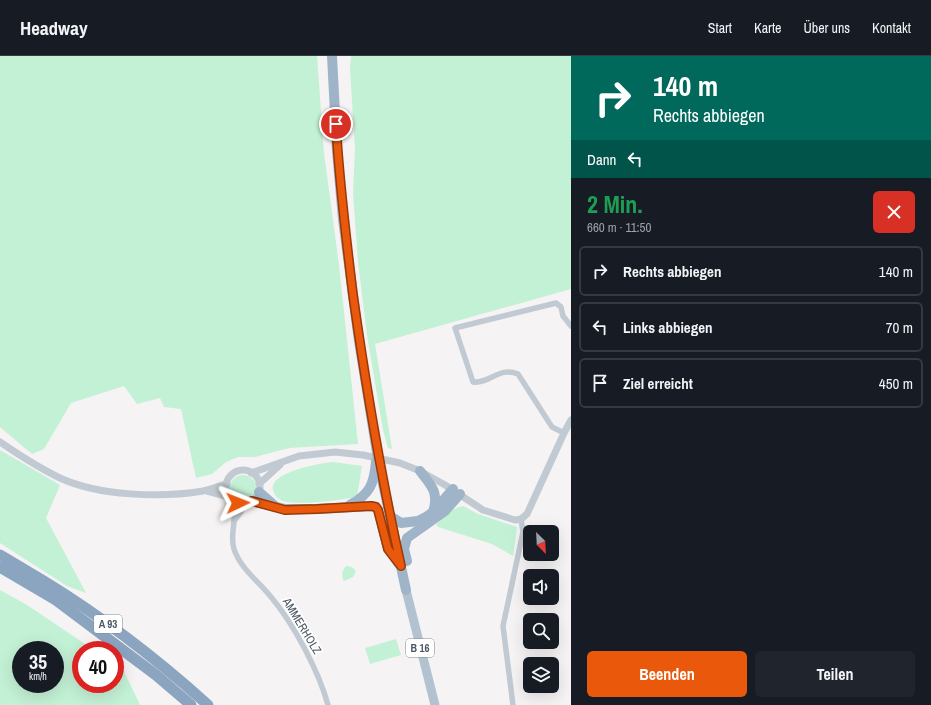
<!DOCTYPE html>
<html lang="de">
<head>
<meta charset="utf-8">
<style>
  :root { --surface:#171b24; --page:#20242c; --text:#f1f3f6; --muted:#9ea1a6; --line:#363941; --accent:#ea580c }
  body { margin:0; font-family:"Archivo Narrow",sans-serif; background:var(--page); color:var(--text); height:100vh; display:flex; flex-direction:column; font-size:15px; white-space:nowrap }
  * { box-sizing:border-box; margin:0 }
  p { font-size:13px; color:var(--muted) }
  .icon { flex:none; width:22px; height:22px; fill:none; stroke:currentColor; stroke-width:2; stroke-linecap:round; stroke-linejoin:round }
  .map { position:relative; flex:1; overflow:hidden }
  .details { display:flex; flex-direction:column; background:var(--surface); width:360px }
  .details>* { flex:none }
  .guide { background:#00695c; color:#fff; overflow:hidden }
  .needle { width:26px; rotate:156deg }
  .fabs { position:absolute; left:523px; top:469px; display:grid; gap:8px }
  .fabs a { display:grid; place-items:center; width:36px; height:36px; border-radius:6px; background:var(--surface); box-shadow:0 4px 16px #0002; font-size:20px }
  .speed { position:absolute; left:12px; top:585px; display:flex; gap:8px; font-size:20px; font-weight:700; text-align:center }
  .speed>* { display:grid; place-content:center; width:52px; height:52px; border-radius:50%; background:var(--surface); box-shadow:0 4px 16px #0002; line-height:1 }
  .speed small { font-size:10px; font-weight:400 }
  .speed .limit { border:6px solid #d22; background:#fff; color:#111 }
  .pin { position:absolute; display:grid; place-items:center; width:34px; height:34px; color:#fff; margin:-17px; border:2px solid #fff; border-radius:50%; box-shadow:0 1px 4px #0007 }
  .me { position:absolute; width:44px; margin:-22px; rotate:88deg; stroke-linejoin:round; filter:drop-shadow(0 0 3px #0008) }
  .turn { display:flex; align-items:center; gap:14px; height:84px; padding:0 16px; font-size:18px }
  .turn .icon { width:52px; height:52px; stroke-width:2.5 }
  .turn b { display:block; font-size:28px; line-height:34px }
  .then { display:flex; align-items:center; height:38px; padding:0 16px; background:#0003; gap:8px; font-size:15px }
  .round { display:grid; place-items:center; flex:none; width:42px; height:42px; border-radius:6px; background:var(--page) }
  .overview { display:flex; align-items:center; justify-content:space-between; height:68px; padding:0 16px }
  h1 { font-size:24px; font-weight:700; line-height:30px; color:#1e9e55 }
  .cta { display:flex; gap:8px; margin-top:auto; padding:8px 16px }
  .cta a { flex:1; height:46px; border-radius:6px; background:var(--accent); color:#fff; font-size:16px; font-weight:700; line-height:46px; text-align:center }
  .cta a+a { background:var(--page); color:var(--text) }
  ul { padding:0; list-style:none }
  li { display:flex; align-items:center; gap:12px; height:50px; margin:0 8px 6px; padding:0 8px; border:2px solid var(--line); border-radius:6px }
  li div { flex:1 }
  li b { display:block; font-size:15px }
  li em { font-style:normal }
  header { display:flex; align-items:center; gap:24px; box-sizing:border-box; height:56px; padding:0 20px; background:var(--surface); border-bottom:1px solid var(--line) }
  header strong { font-size:19px }
  nav { display:flex; gap:22px; margin-inline-start:auto; font-size:14px }
  main { display:flex; flex:1; min-height:0 }
  .map>svg:first-child { display:block }
  .green { fill:#c3f1d5; fill-rule:evenodd }
  .lines { fill:none; stroke-linecap:round; stroke-linejoin:round }
  .minor { stroke:#c1cad2; stroke-width:5.5 }
  .tertiary { stroke:#c1cad2; stroke-width:7 }
  .primary { stroke:#b3c2d1; stroke-width:9 }
  .trunk { stroke:#9fb4c9; stroke-width:10 }
  .motorway { stroke:#8ba5c1; stroke-width:11 }
  .route-casing { stroke:#983908; stroke-width:10 }
  .route { stroke:#ea580c; stroke-width:7 }
  .labels { text-anchor:middle; dominant-baseline:central; stroke-width:3.5; stroke-linejoin:round; paint-order:stroke }
  .shield { fill:#fff; stroke:#808990; stroke-width:1 }
  .shield-label { font-size:11px; font-weight:bold; fill:#4a5661 }
  .street-label { font-size:12px; fill:#4a5661; stroke:#fff }
</style>
</head>
<body>
<header>
<strong>Headway</strong>
<nav><a>Start</a><a>Karte</a><a>Über uns</a><a>Kontakt</a></nav>
</header>
<main>
<div class="map">
<svg width="571" height="649" viewBox="0 0 571 649">
  <rect width="100%" height="100%" fill="#f5f3f3"/>
  <!-- green -->
  <g class="green">
    <path d="M0,0H317L324,97L339,209L358,388L289,392L255,401H238L226,406L212,418L196,422L181,353L164,351L160,342L137,348L124,330L71,347L44,393L32,398L0,371Z"/>
    <path d="M351,0H571V233L375,288L392,393L388,392L383,374L367,279L358,206L353,137L355,93L350,13Z"/>
    <path d="M0,394L60,429L46,462L86,537L67,530L0,487Z"/>
    <path d="M333,406L362,410L357,441C340,444 300,450 283,445C278,443 274,439 273,434C269,416 321,407 333,406Z"/>
    <circle cx="243" cy="432" r="13"/>
    <path d="M463,450L478,458L517,471L513,500L492,488L438,471L436,469C443,461 452,452 463,450Z"/>
    <path d="M346,510L352,511L356,515L353,521L344,525C341,521 342,514 346,510Z"/>
    <path d="M0,534L27,549L94,594H81V628H115V607L122,611L140,649H0ZM21,594H55V628H21Z"/>
    <path d="M396,583L401,599L370,608L365,592Z"/>
  </g>
  <g class="lines">
    <!-- minor -->
    <g class="minor">
      <path d="M564,377L552,371L518,318C499,310 490,328 473,326L455,272L556,247L561,251L563,260L571,270"/>
      <path d="M233,445C233,452 235,459 234,466C233,476 231,483 234,493C240,512 259,526 271,541C294,568 319,616 328,649"/>
      <path d="M234,465L241,456L244,448"/>
      <path d="M513,649L503,570L523,476L521,463"/>
    </g>
    <!-- tertiary -->
    <g class="tertiary">
      <path d="M0,386C19,399 39,412 60,422C99,440 161,442 203,435C211,433 219,430 227,428"/>
      <circle cx="243" cy="431" r="17"/>
      <path d="M251,417L299,400L335,396L363,399L400,407L420,415L445,429L483,454L515,464L521,463L527,458L564,377L571,364"/>
      <path d="M259,428L280,409"/>
      <path d="M207,435L229,441"/>
    </g>
    <!-- primary -->
    <path class="primary" d="M406,534L435,649"/>
    <!-- trunk -->
    <g class="trunk">
      <path d="M332,0L337,95L343,163L359,285L379,409L406,534"/>
      <path d="M420,415C432,430 439,437 433,456"/>
      <path d="M259,436L275,450"/>
      <path d="M252,445L285,453H317L371,450L376,451L378,454L388,493L399,508"/>
      <path d="M350,449C370,438 374,428 376,406"/>
      <path d="M390,460L401,467L418,465L426,461L433,456L453,433"/>
      <path d="M407,505L404,493L407,482L445,455L460,438"/>
    </g>
    <!-- motorway -->
    <g class="motorway">
      <path d="M0,499C14,507 28,516 42,524C101,560 157,603 208,649"/>
      <path d="M0,511L56,544L156,619L191,649"/>
    </g>
  </g>
  <g class="lines">
    <defs>
      <path id="route" d="M238,447L244,448L252,445L285,454L317,453L371,450L376,451L378,454L388,493L401,510C381,421 366,331 353,239C346,182 339,125 336,68"/>
    </defs>
    <!-- route casing -->
    <use href="#route" class="route-casing"/>
    <!-- route -->
    <use href="#route" class="route"/>
  </g>
  <g class="labels">
    <!-- shield labels -->
    <g class="shield">
      <rect x="94" y="559" width="28" height="18" rx="3"/>
      <rect x="406" y="583" width="28" height="18" rx="3"/>
    </g>
    <g class="shield-label">
      <text x="108" y="568">A 93</text>
      <text x="420" y="592">B 16</text>
    </g>
    <!-- street labels -->
    <g class="street-label">
      <text transform="translate(302 570) rotate(59)">AMMERHOLZ</text>
    </g>
  </g>
</svg>
<div class="fabs">
<a><svg class="needle" viewBox="-14 -14 28 28"><path d="M0-13l5 13h-10z" fill="#e53935"/><path d="M0 13l5-13h-10z" fill="#9ea1a6"/></svg></a>
<a><svg class="icon" aria-label="sound" viewBox="0 0 24 24"><path d="M4 9h4l5-4v14l-5-4H4zM17 9q2 3 0 6"/></svg></a>
<a><svg class="icon" aria-label="search" viewBox="0 0 24 24"><circle cx="10" cy="10" r="6"/><path d="M15 15l6 6"/></svg></a>
<a><svg class="icon" aria-label="layers" viewBox="0 0 24 24"><path d="M12 4l9 5-9 5-9-5zM3 14l9 5 9-5"/></svg></a>
</div>
<div class="speed"><div>35<small>km/h</small></div><div class="limit">40</div></div>
<div class="pin" style="left:336px;top:68px;background:#d93025"><svg class="icon" aria-label="arrive" viewBox="0 0 24 24"><path d="M6 21V4h12l-3 4 3 4H6"/></svg></div>
<svg class="me" style="left:238px;top:447px" viewBox="-20 -20 40 40"><path d="M0-17L14 15 0 8-14 15z" fill="#ea580c" stroke="#fff" stroke-width="4"/></svg>
</div>
<section class="details">
<div class="guide">
<div class="turn"><svg class="icon" aria-label="right" viewBox="0 0 24 24"><path d="M7 20v-9h11M14 6l5 5-5 5"/></svg><div><b>140 m</b>Rechts abbiegen</div></div>
<div class="then">Dann<svg class="icon" aria-label="left" viewBox="0 0 24 24"><path d="M17 20v-9H6M10 6l-5 5 5 5"/></svg></div>
</div>
<div class="overview"><div><h1>2 Min.</h1><p>660 m · 11:50</p></div><a class="round" style="background:#d93025;color:#fff"><svg class="icon" aria-label="close" viewBox="0 0 24 24"><path d="M6 6l12 12M18 6L6 18"/></svg></a></div>
<ul>
<li><svg class="icon" aria-label="right" viewBox="0 0 24 24"><path d="M7 20v-9h11M14 6l5 5-5 5"/></svg><div><b>Rechts abbiegen</b></div><em>140 m</em></li>
<li><svg class="icon" aria-label="left" viewBox="0 0 24 24"><path d="M17 20v-9H6M10 6l-5 5 5 5"/></svg><div><b>Links abbiegen</b></div><em>70 m</em></li>
<li><svg class="icon" aria-label="arrive" viewBox="0 0 24 24"><path d="M6 21V4h12l-3 4 3 4H6"/></svg><div><b>Ziel erreicht</b></div><em>450 m</em></li>
</ul>
<div class="cta"><a>Beenden</a><a>Teilen</a></div>
</section>
</main>
</body>
</html>
